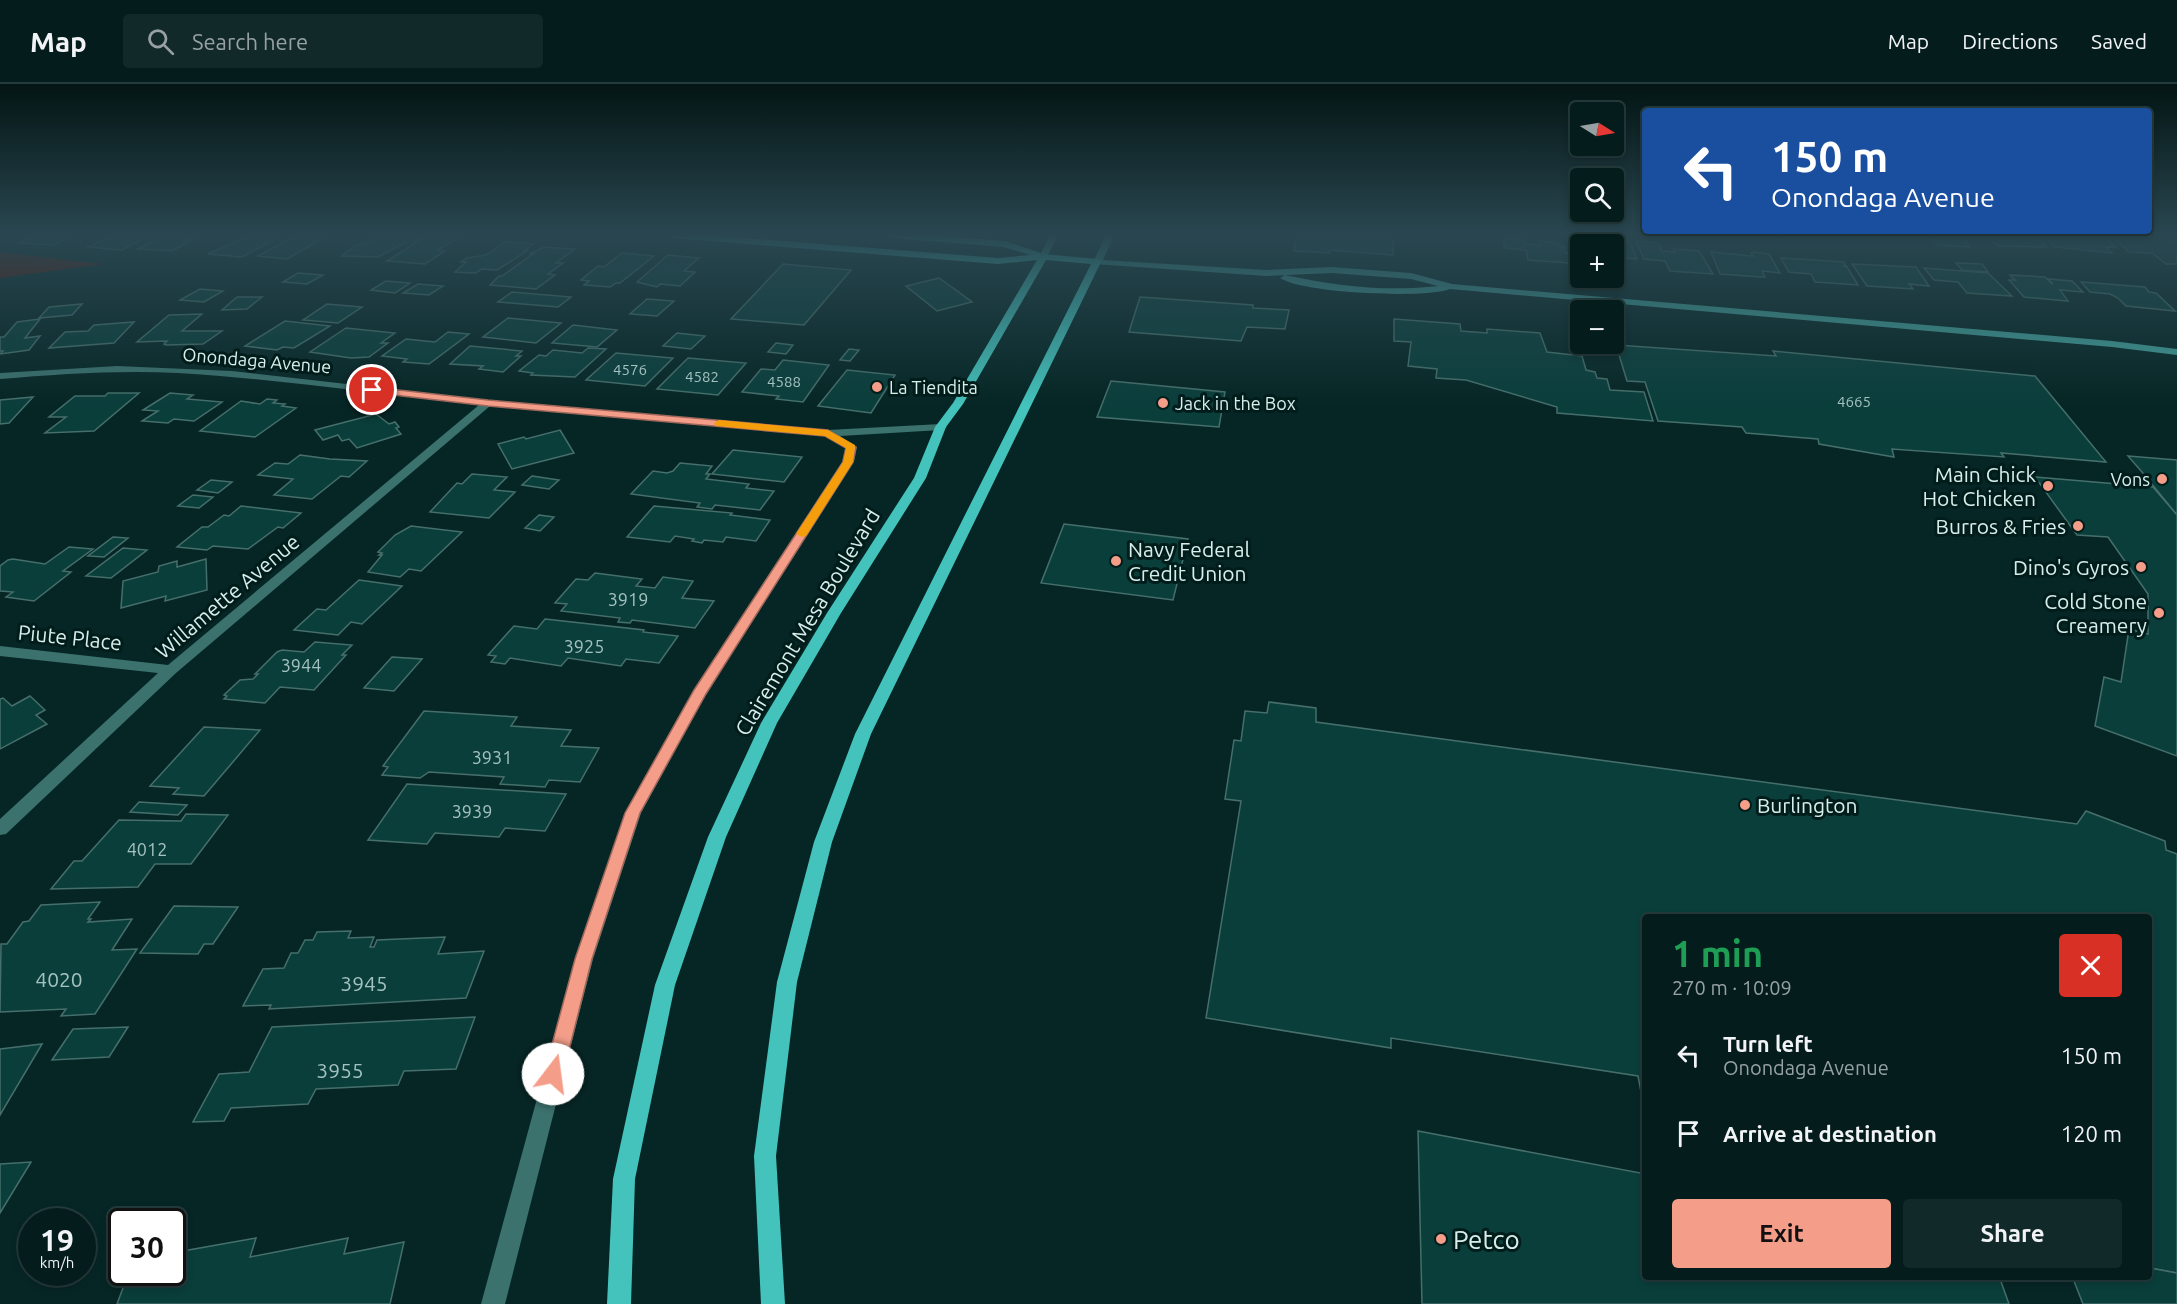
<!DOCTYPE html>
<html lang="en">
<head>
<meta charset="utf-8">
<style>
  :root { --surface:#041c1c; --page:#122929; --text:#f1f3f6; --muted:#97a1a3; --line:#253a3b; --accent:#f49e8a }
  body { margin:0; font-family:Ubuntu,sans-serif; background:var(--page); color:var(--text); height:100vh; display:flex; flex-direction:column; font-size:22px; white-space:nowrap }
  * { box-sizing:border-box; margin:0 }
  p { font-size:20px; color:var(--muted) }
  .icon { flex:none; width:33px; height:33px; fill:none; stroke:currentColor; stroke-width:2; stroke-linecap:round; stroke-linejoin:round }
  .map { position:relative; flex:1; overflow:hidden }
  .panel { position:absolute; left:1642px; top:830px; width:510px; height:366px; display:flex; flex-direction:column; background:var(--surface); border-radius:6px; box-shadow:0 3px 9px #0003,0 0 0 2px var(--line) }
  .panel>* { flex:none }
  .top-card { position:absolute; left:1642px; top:24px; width:510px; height:126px; border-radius:6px; box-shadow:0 3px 9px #0003,0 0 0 2px var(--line); background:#1a4fa0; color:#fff; overflow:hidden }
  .needle { width:39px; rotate:101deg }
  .fabs { position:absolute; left:1570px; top:18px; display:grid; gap:12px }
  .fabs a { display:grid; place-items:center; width:54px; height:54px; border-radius:6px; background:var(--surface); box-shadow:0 3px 9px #0003,0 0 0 2px var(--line); font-size:30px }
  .speed { position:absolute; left:18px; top:1124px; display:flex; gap:12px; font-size:30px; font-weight:700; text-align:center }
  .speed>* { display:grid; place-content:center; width:78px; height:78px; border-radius:50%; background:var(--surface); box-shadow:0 3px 9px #0003,0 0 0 2px var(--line); line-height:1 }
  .speed small { font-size:15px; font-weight:400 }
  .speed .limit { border:3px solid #111; border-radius:9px; background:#fff; color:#111 }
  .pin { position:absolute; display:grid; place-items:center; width:51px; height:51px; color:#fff; margin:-26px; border:3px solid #fff; border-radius:50%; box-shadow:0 2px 6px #0007 }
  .me { position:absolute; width:66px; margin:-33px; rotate:15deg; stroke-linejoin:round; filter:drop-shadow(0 0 4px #0008) }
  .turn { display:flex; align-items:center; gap:21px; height:126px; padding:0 30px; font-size:27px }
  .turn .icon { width:78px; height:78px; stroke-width:2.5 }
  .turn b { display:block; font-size:42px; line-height:51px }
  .round { display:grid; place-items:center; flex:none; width:63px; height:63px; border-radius:6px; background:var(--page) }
  .overview { display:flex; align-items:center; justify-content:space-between; height:102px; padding:0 30px }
  h1 { font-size:36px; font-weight:700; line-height:45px; color:#1e9e55 }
  .cta { display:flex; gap:12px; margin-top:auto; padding:12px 30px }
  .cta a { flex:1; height:69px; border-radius:6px; background:var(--accent); color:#111; font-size:24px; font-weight:700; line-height:69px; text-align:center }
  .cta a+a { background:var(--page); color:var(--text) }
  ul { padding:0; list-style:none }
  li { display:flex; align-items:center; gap:18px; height:78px; padding:0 30px }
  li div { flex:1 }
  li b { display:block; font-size:22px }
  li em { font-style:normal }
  header { display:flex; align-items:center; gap:36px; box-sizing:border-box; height:84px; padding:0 30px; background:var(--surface); border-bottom:2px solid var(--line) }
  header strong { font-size:28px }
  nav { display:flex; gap:33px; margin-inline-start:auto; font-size:21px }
  .search { width:420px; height:54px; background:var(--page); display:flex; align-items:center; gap:15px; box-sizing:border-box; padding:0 21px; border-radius:6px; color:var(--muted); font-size:22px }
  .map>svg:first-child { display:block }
  .green { fill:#651100 }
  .building { fill:#0a3e3b; stroke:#466f6b; stroke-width:1.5 }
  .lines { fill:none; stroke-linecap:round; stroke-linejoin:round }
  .street { fill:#3b726e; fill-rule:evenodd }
  .secondary { fill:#42a09a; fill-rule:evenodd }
  .primary { fill:#44c3bc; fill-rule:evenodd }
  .route { fill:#f49e8a; stroke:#9f675a; stroke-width:1.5 }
  .slow { fill:#f59e0b }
  .poi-dot { fill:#f49e8a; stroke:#001d1b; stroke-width:2 }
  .labels { text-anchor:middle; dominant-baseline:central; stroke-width:6; stroke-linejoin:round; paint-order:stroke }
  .far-number-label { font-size:15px; fill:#a4c2bf }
  .far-street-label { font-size:18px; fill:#d8eeeb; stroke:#001d1b }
  .far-poi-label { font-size:18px; fill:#d8eeeb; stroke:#001d1b; text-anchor:start }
  .number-label { font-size:18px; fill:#a4c2bf }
  .poi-label { font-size:21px; fill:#d8eeeb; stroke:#001d1b; text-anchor:end }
  .street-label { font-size:21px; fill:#d8eeeb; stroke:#001d1b }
  .near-number-label { font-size:21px; fill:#a4c2bf }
  .near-poi-label { font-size:26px; fill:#d8eeeb; stroke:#001d1b; text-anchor:start }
</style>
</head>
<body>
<header>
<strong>Map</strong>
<div class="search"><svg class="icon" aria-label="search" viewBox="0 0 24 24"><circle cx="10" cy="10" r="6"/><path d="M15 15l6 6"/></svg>Search here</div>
<nav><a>Map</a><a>Directions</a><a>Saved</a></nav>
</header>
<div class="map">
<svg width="2177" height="1220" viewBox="0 0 2177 1220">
  <rect width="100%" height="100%" fill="#062625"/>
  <!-- green -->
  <path class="green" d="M0,168L104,180L0,194Z"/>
  <!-- building -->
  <g class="building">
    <path d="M35,151H73L53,161L18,159Z"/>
    <path d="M113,151L119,152L151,151L122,166L88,163Z"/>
    <path d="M165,151H196L189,155H194L172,167L138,165Z"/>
    <path d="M251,151H283L242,173L208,170Z"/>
    <path d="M297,151H329L287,175L258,172Z"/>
    <path d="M380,151H420L378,173L342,172L354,162L370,158Z"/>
    <path d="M428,151L459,153L438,166L445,167L425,180L387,177L417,158H413Z"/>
    <path d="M1296,151H1393V171L1330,166V169L1294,167Z"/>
    <path d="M1569,151H1598L1599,154L1629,156L1637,175L1614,173V160H1581V181H1577Z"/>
    <path d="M1911,151H1961L1970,163L1937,161L1932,155L1914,154Z"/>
    <path d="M1977,151H2035L2047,163L1998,162L1989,154Z"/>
    <path d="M2042,151H2102L2116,163H2106L2112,169L2055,163Z"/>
    <path d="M2110,151H2165L2177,160V180H2166L2152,169L2129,168Z"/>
    <path d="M1503,155L1524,156L1525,160L1541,161L1540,157L1558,159L1559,162L1564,163L1566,169H1569V179L1528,176L1526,166L1505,164Z"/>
    <path d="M1636,157L1658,159L1662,167L1675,168L1673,165L1699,167L1713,190L1670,187L1665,177L1644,175Z"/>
    <path d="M505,158L534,160L524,167H527L497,186L482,185L476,189L455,188L466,178H461L467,174L486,171Z"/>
    <path d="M544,163L575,165L556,179H563L548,190L555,191L536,205L490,201L499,192H502L533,170H529Z"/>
    <path d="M1711,168L1753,172L1751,169L1754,168L1769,170L1780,189L1762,187L1765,193H1761L1720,190Z"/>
    <path d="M622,169L654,172L620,199H616L610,203L584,201L589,197L581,196L598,182L604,183Z"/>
    <path d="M668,171L699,174L684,187L695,188L680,202L660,200L657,203L637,198Z"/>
    <path d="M1781,174L1844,178L1846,182H1843L1847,183L1858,201L1815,198L1811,190L1789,188Z"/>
    <path d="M1956,179L1982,180L1988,188L1962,186Z"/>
    <path d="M783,180L851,186L804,241L731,235Z"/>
    <path d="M1852,180L1916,183L1929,202L1909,200L1913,205L1867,202Z"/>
    <path d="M1924,184L1988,189L2012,212L1967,209L1958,198L1934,196Z"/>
    <path d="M298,189L323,191L307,200L283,198Z"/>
    <path d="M2010,191L2045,193L2051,199L2053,200L2048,195L2072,197L2083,208L2060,206L2068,217L2024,213L2009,196H2015Z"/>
    <path d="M939,194L956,206L972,218L937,227L906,202Z"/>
    <path d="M386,197L410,199L395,209L371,206Z"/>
    <path d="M2081,198L2145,203L2149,208L2156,209L2175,227L2126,222L2118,214L2110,210L2090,208Z"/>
    <path d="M418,200L443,202L429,211L403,209Z"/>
    <path d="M200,205L223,207L204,218L180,216Z"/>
    <path d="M512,208L571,213L558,223L498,218Z"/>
    <path d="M237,213H262L247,225L222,226Z"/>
    <path d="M1140,213L1253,221V224L1289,226L1285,245L1247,243L1241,257L1129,248Z"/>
    <path d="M647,215L674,217L657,232L630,230Z"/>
    <path d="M82,220L72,231L39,234L49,223Z"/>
    <path d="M327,220L362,223L338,239L303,236Z"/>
    <path d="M202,230L182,247H222L203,260L166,261L164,260L167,257L137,258L169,231Z"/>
    <path d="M508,234L561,239L536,259L483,253Z"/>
    <path d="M40,235L25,254L40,252L29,266L0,270L3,267H0V253H4L17,238Z"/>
    <path d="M1394,235L1460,240L1461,247L1487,249V245L1540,249L1547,268L1582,272L1586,286L1595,288L1597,294L1607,295L1610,306L1644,308L1653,337L1557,329V323L1466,296L1436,294L1437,285L1408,282L1411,258L1394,257Z"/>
    <path d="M285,237L330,242L294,264L283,263L277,266L245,262Z"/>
    <path d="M134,238L114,259L49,264L65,248L88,247L94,241Z"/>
    <path d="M573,241L617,246L597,263L552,259Z"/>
    <path d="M346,244L395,249L381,259H388L369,273L351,274L310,268Z"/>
    <path d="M448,248L469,250L429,280L403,278L407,275L382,272L406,255L435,258Z"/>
    <path d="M677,249L705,252L691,265L663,262Z"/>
    <path d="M776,259L793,261L786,270L768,268Z"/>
    <path d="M1616,261L1776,272L1773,267L2035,292L2106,378L2001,369L2004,373L1892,365L1894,373L1819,360L1818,355L1746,349L1742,343L1658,337L1645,298L1627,297Z"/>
    <path d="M470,262L522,267L516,272H521L503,288L479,285L483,282L450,280Z"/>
    <path d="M588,264L606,265L575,293L531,291L533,289L519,287L539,271L546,272L553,266L582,269Z"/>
    <path d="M849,265L859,266L850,277L840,276Z"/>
    <path d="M616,269L673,274L645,302L586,296Z"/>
    <path d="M688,274L746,279L718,311L657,305Z"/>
    <path d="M783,276L829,281L803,318L776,315L779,312L742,308L761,285L775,286Z"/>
    <path d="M847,286L895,291L871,329L818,322Z"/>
    <path d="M1111,297L1225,308L1219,343L1097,333Z"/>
    <path d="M108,309H139L94,347L45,349L66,333H49L75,312H105Z"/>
    <path d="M170,309L193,311L187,315L222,318L194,337L174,335L168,339L142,337L158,327L143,326Z"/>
    <path d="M33,313L9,339L0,340V316Z"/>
    <path d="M267,315L277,316L273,319L285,320L282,322L296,324L255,353L200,347L241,317L260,320Z"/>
    <path d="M376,330L389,340L395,338L399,343L396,344L401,350L357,364L349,355L342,357L338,351L323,356L315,346Z"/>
    <path d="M560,346L574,369L512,385L498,360L524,353L526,355Z"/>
    <path d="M733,366L802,373L784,398L712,390Z"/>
    <path d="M300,371L330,375L367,377L349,393L341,392L312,415L274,411L293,395L258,391L275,379L288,380Z"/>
    <path d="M2128,372L2177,376V431L2142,388Z"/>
    <path d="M680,379L712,382L706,390H710L706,395L749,400L746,404L774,407L760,426L715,421L712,425L697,423L700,419L631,410L653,387L667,389L673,387Z"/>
    <path d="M472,390L507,393L494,406L515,408L489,434L430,428L457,399L462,400Z"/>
    <path d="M532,392L559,396L549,405L522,401Z"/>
    <path d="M2035,393L2153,403L2177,431V672L2095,642L2104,593L2121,598L2129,545L2148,550V510L2108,453L2077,451Z"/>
    <path d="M211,396L232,398L218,409L197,406Z"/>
    <path d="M193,411L213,413L199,424L178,422Z"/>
    <path d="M241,422L301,429L283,444L278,443L248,465L213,462L207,466L177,463L202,443H208L224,431L229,432Z"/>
    <path d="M654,422L732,429L730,431L770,436L756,457L726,453L723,458L704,456L702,459L692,457L694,455L675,452L670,458L627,453Z"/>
    <path d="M539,431L554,433L540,447L525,444Z"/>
    <path d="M1064,440L1188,455L1173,516L1041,499Z"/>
    <path d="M411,442L462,448L421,487L409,485L400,493L368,488L382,471H379L382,469L378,468L395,451Z"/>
    <path d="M113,453L128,454L104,473L88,472Z"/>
    <path d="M69,463L93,465L63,487L71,488L34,517L6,513L13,508L0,507V482L8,476L13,475L45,480Z"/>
    <path d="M123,464L147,466L111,494L86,492Z"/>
    <path d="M206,475L207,506L165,517L166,512L121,524L123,497L158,488L159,482L177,477V483Z"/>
    <path d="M595,489L642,495L636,502L655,504L663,493L693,497L682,514L714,517L695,544L632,536L630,539L618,538L620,534L561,527L567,520L555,519L576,495L588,496Z"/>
    <path d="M359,496L402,502L362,540L351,538L338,551L294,546L317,525L326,526Z"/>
    <path d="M545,535L644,546L643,548L678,552L659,579L626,575L621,582L568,574L561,582L510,574L505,580L491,578L496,572L488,571L514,542L537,545Z"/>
    <path d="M315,558L352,561L342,571H346L314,606L280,603L265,619L224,615L227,612L224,611L240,596L253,595L258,590H255L277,568L282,566L304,568Z"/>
    <path d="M392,573L422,575L394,607L364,604Z"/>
    <path d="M30,612L45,626L36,631L47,640L0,665V615L3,614L12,622Z"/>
    <path d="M1269,618L1316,624V638L2077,740L2086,727L2165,757L2166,766L2177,770V1189L2150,1184V832H1646V1034L1638,992L1391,954V964L1206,934L1241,717L1225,715L1234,656L1241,657L1245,627L1267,629Z"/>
    <path d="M424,627L517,633L511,642L571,646L561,662L599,664L580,698L549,696L545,703L500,700L504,693L429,688L420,694L382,691L388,683L383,682Z"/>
    <path d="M204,643L260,646L204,712L173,710L179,704L150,702Z"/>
    <path d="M407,700L566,710L545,747L505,744L499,753L435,749L427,760L368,756Z"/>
    <path d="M139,718L187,721L178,731L130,728Z"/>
    <path d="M186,730L228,731L191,780H155L138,803L51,805L74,777H82L119,736L181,737Z"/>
    <path d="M100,818L88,835H91L88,838L132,835L112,866L137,865L95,930L61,932L66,925L0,928L1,860H7L23,838L29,837L41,821Z"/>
    <path d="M174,822L238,823L213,860H204L198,870L140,869Z"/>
    <path d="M351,847L348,854L374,853L370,863H374L377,856L445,853L438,870L484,867L466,914L269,925L271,921L243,922L263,885L284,884L291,869H298L305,856H313L317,848Z"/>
    <path d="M475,933L456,985L404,987L398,1001L316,1005L308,1020L231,1024L224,1037L193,1038L219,990L249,988L272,943Z"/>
    <path d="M128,943L109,973L52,976L73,945Z"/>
    <path d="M42,960L0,1031V965Z"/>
    <path d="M1418,1047L1646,1090V1192H1999L2009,1220H1422Z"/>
    <path d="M31,1078L0,1129V1080Z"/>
    <path d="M256,1154L250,1173L348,1154L344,1170L404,1158L390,1220H117L129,1188H172V1169Z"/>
    <path d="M2150,1184L2177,1189V1220H2083L2072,1192H2150Z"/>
  </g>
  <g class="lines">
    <!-- street -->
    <path class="street" d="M117,282L232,287L488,316L828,346L941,340L947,343L941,346L840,352L857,363L854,378L706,610L641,729L593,875L505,1220H481L575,875L625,729L692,609L842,378L845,364L825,352L490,322L176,589L6,750L0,751V735L158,589L0,572V562L168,581L479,321C379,310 279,295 178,289C119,286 59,290 0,295V289Z"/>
    <!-- secondary -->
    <g class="secondary">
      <path d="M1050,151H1058L1046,175H1040L1039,173Z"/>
      <path d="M1106,151H1114L1103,176L1266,186L1332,183L1411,189L1452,200L2112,257L2177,265V271L2112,263L1450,205C1424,215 1302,209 1280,194L1285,191C1336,202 1387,208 1438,202L1411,195L1332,189L1266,192L1094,180L1093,178Z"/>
    </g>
    <!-- primary -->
    <path class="primary" d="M668,151H708L998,174L1030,171L1004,163L893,154L889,151H928L1005,157L1044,170L1097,175L1101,178L871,650L832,758L797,898L776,1072L785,1220H761L754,1072L777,898L814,758L855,650L1091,180L1046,176L963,320L946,343L926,394L841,529L777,639L726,753L675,901L635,1095L631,1220H607L613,1095L655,901L708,753L761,639L827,529L914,394L935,343L953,319L1037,176L998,180L672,154Z"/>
  </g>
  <!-- sky -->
  <linearGradient id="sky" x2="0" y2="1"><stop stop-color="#031514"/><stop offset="0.47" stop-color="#2a4751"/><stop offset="1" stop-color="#2a4751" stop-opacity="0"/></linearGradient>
  <rect width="2177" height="322" fill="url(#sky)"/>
  <!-- route -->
  <path class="route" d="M372,303L488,316L828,346L856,363L853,378L706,610L640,729L592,875L563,990L560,996L553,999L547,996L544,990L575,875L625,729L694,606L843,378L846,364L825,352L488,322L368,308V304Z"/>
  <!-- slow -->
  <path class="slow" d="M719,336L828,346L855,361L853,378L806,452L802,453L796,450L843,378L846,364L825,352L716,342L714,339Z"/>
  <!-- markers -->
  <g class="poi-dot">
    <circle cx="877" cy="303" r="6"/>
    <circle cx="1163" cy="319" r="6"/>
    <circle cx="2162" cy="395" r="6"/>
    <circle cx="2048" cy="402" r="6"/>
    <circle cx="2078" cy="442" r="6"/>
    <circle cx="1116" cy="477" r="6"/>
    <circle cx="2141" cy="483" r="6"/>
    <circle cx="2159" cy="529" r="6"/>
    <circle cx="1745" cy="721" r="6"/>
    <circle cx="1441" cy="1155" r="6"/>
  </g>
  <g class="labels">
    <!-- far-number labels -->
    <g class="far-number-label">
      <text x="630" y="285">4576</text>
      <text x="702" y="292">4582</text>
      <text x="784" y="297">4588</text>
      <text x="1854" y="317">4665</text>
    </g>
    <!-- far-street labels -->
    <g class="far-street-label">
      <text transform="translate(257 276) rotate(5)">Onondaga Avenue</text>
    </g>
    <!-- far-poi labels -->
    <g class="far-poi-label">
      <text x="889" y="303">La Tiendita</text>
      <text x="1175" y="319">Jack in the Box</text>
      <text x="2150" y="395" text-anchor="end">Vons</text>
    </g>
    <!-- number labels -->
    <g class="number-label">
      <text x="628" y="515">3919</text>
      <text x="584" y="562">3925</text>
      <text x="301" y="581">3944</text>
      <text x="492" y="673">3931</text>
      <text x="472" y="727">3939</text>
      <text x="147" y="765">4012</text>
    </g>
    <!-- poi labels -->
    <g class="poi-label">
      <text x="2036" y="390">Main Chick<tspan x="2036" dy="24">Hot Chicken</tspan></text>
      <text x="2066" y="442">Burros &amp; Fries</text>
      <text x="1128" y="465" text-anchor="start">Navy Federal<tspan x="1128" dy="24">Credit Union</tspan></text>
      <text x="2129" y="483">Dino's Gyros</text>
      <text x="2147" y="517">Cold Stone<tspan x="2147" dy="24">Creamery</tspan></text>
      <text x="1757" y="721" text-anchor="start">Burlington</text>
    </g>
    <!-- street labels -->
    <g class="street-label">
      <text transform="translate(227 512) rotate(-40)">Willamette Avenue</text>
      <text transform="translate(807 538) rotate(-59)">Clairemont Mesa Boulevard</text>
      <text transform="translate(70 553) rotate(6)">Piute Place</text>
    </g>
    <!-- near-number labels -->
    <g class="near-number-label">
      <text x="59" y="895">4020</text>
      <text x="364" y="899">3945</text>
      <text x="340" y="986">3955</text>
    </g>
    <!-- near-poi labels -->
    <g class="near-poi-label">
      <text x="1453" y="1155">Petco</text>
    </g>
  </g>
</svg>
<div class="fabs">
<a><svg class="needle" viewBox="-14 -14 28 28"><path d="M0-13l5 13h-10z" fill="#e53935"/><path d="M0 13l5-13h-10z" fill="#97a1a3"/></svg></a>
<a><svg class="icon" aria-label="search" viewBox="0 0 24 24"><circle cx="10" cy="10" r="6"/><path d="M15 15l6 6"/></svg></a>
<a>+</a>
<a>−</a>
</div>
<div class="speed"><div>19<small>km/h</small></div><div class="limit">30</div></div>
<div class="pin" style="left:372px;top:306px;background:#d93025"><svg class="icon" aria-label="arrive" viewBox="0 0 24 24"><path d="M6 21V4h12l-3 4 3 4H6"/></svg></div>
<svg class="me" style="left:553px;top:990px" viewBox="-20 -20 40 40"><circle r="19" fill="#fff"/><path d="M0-13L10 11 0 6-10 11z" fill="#f49e8a"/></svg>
<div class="top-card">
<div class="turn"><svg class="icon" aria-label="left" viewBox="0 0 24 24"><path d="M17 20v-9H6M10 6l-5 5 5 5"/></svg><div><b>150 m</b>Onondaga Avenue</div></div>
</div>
<section class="panel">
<div class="overview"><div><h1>1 min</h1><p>270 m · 10:09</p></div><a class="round" style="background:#d93025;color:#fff"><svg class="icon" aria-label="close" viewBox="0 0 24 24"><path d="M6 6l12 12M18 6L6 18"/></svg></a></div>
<ul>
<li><svg class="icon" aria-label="left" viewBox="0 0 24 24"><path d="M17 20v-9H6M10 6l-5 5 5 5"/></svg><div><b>Turn left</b><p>Onondaga Avenue</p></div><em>150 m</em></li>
<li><svg class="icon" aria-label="arrive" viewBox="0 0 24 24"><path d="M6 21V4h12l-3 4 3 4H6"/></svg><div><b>Arrive at destination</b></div><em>120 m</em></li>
</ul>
<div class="cta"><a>Exit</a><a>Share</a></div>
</section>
</div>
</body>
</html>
